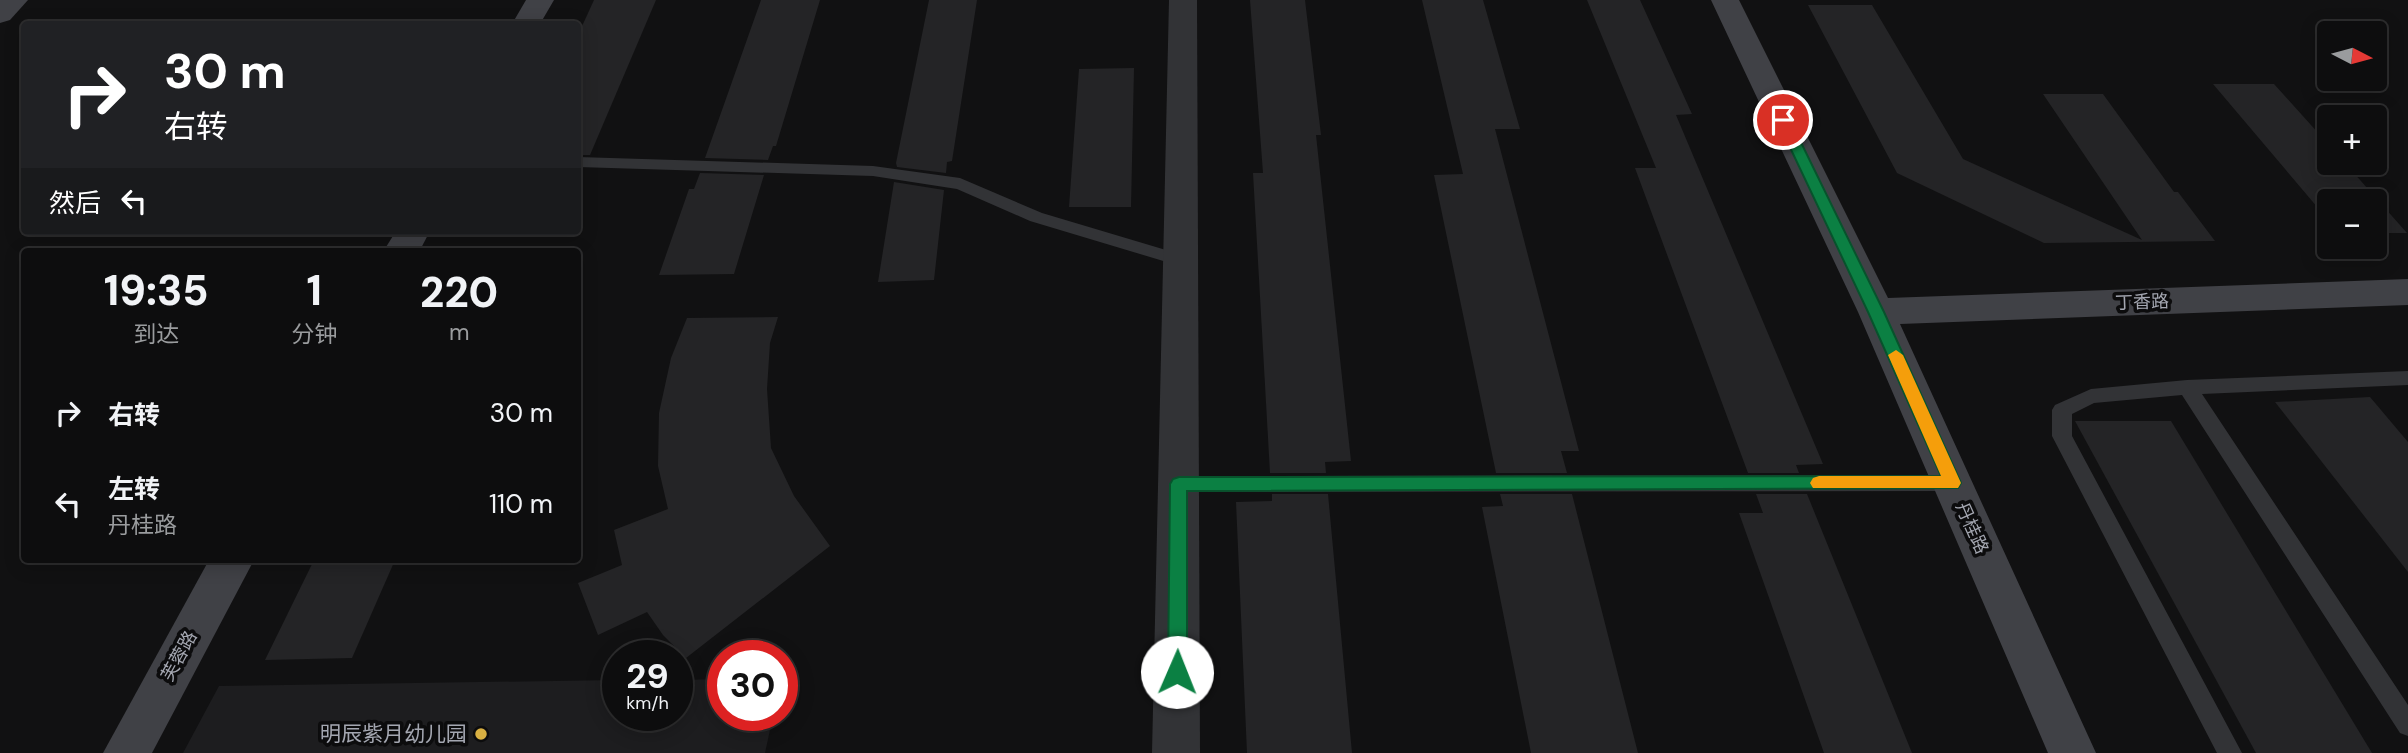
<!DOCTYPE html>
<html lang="zh">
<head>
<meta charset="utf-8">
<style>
  :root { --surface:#0d0d0e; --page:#161617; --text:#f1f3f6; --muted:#9a9c9e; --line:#2d2d2e }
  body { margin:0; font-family:"DM Sans","Noto Sans SC",sans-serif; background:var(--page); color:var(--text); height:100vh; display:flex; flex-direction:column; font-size:26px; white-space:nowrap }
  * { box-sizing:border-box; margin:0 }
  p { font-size:23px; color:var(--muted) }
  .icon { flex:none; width:38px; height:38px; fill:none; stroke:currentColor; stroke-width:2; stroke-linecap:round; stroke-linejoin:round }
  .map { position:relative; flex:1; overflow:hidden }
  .side { position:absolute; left:21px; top:248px; width:560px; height:315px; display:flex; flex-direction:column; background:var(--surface); border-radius:7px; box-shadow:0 4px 18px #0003,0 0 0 2px var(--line) }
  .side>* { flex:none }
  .guide { position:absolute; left:21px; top:21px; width:560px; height:214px; border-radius:7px; box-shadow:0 4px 18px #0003,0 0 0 2px var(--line); background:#202124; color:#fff; overflow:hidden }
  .needle { width:46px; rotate:96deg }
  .controls { position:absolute; left:2317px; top:21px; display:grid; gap:14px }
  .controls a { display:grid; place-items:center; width:70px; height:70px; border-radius:7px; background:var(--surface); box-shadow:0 4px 18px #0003,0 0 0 2px var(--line); font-size:35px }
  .speed { position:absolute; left:602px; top:640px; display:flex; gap:14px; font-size:35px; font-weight:700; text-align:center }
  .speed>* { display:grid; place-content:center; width:91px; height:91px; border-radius:50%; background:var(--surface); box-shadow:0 4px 18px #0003,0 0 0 2px var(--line); line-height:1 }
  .speed small { font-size:18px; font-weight:400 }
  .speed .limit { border:10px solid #d22; background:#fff; color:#111 }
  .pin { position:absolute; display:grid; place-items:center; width:60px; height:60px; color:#fff; margin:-30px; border:4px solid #fff; border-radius:50%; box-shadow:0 2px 7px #0007 }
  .me { position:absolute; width:77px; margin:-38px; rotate:1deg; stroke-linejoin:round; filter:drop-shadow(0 0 5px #0008) }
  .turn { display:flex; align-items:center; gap:24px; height:147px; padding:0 28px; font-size:32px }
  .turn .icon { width:91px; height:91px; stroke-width:2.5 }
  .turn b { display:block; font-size:49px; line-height:60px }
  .then { display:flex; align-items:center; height:66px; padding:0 28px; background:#0003; gap:14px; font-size:26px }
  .eta { display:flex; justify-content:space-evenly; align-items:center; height:119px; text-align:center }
  .eta b { font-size:42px; font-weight:800; line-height:49px }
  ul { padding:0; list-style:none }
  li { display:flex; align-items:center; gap:21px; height:91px; padding:0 28px }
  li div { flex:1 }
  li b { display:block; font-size:26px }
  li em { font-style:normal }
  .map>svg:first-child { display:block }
  .built { fill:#1d1d1f }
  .building { fill:#242426 }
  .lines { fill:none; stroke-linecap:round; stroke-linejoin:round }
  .lane { fill:#323336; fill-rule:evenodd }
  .street { fill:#323336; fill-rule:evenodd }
  .secondary { fill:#404146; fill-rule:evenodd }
  .route { fill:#0b8043; stroke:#07532c; stroke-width:2 }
  .slow { fill:#f59e0b }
  .poi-dot { fill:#d9b042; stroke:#0c0c0d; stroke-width:2.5 }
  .labels { text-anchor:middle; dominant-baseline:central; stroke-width:7; stroke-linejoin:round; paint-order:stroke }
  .street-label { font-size:18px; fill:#a4a7b1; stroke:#0c0c0d }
  .near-poi-label { font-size:21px; fill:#a4a7b1; stroke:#0c0c0d; text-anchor:end }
</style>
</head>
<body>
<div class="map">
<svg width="2408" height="753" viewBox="0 0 2408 753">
  <rect width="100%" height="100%" fill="#111112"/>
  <!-- built -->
  <path class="built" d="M723,679V716H773L765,753H183L219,686L618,680V716H677V680Z"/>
  <!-- building -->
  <g class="building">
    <path d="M594,0H656L590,155H578V35Z"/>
    <path d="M761,0H820L776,146H773L768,160L705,158Z"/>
    <path d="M929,0H977L952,161L947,162L946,173L897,167L896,163Z"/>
    <path d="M1250,0H1305L1321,135H1316L1351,461L1325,462L1326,473H1270L1253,173H1263Z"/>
    <path d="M1422,0H1483L1520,129H1495L1579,451H1561L1567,473H1496L1434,175L1463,174Z"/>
    <path d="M1587,0H1640L1692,114L1676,115L1823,464L1796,465L1799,473H1748L1635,168H1656Z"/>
    <path d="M1808,5H1872L1963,159L2142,240L2043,94H2103L2174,192H2178L2215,241L2044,243L1897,173Z"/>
    <path d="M1134,68L1131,207H1069L1079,69Z"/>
    <path d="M2213,84H2274L2329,145V163H2345L2407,233H2375V201H2329V221Z"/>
    <path d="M700,173L764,175L734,274L659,275L689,189H694Z"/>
    <path d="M894,182L944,190L934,280L878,282Z"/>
    <path d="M778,317L770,343L767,389L771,448L794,496L830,546L686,658L663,635L647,612L598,635L578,583L622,565L614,530L668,509L658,466L659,413L671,358L687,318Z"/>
    <path d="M2370,397L2408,442V572L2275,402Z"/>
    <path d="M2075,421H2171L2372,753H2256Z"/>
    <path d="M1272,494H1328L1352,753H1247L1236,502L1272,501Z"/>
    <path d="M1500,494H1572L1638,753H1531L1482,507L1503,506Z"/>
    <path d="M1756,494H1807L1912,753H1824L1739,513H1763Z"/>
    <path d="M314,560H395L352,658L265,660Z"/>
  </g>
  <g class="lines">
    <!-- lane -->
    <g class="lane">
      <path d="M578,157L873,166L960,178L1042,213L1186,256L1189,260L1186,264L1180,266L1030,221L957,189L873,176L578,167Z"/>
      <path d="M2408,371V385L2202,394L2408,705V736L2400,733L2182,395L2094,403L2072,414V436L2242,753H2217L2052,436V410L2055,405L2091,389L2187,380Z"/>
      <path d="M1952,475L1959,477L1962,483L1959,489L1952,491L1179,492L1172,490L1169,484L1172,478L1179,476Z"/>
    </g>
    <!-- street -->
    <path class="street" d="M1169,0H1197L1200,753H1152Z"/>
    <!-- secondary -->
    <g class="secondary">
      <path d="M0,0H28L10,20L0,23Z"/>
      <path d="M526,0H554L540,24H512Z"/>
      <path d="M1711,0H1739L1888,298L2408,279V305L1900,324L2096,753H2048L1858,312Z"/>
      <path d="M396,231H430L419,252H383Z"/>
      <path d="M209,560H254L152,753H103Z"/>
    </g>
  </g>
  <!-- route -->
  <path class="route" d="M1783,116L1790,120L1884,312L1961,483L1958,488L1187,491V672L1184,678L1177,681L1170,678L1168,672L1170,484L1173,479L1179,477L1941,476L1868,312L1777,120Z"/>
  <!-- slow -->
  <path class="slow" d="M1896,350L1903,355L1961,483L1958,488H1813L1810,483L1813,478L1819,476H1941L1888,355Z"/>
  <!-- markers -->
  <circle class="poi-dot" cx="481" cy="734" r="7"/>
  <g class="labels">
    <!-- street labels -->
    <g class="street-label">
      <text transform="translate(2142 302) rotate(-2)">丁香路</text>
      <text transform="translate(1972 528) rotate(66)">丹桂路</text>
      <text transform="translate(179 656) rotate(-61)">芙蓉路</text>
    </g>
    <!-- near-poi labels -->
    <g class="near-poi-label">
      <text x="467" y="734">明辰紫月幼儿园</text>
    </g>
  </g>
</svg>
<div class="controls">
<a><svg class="needle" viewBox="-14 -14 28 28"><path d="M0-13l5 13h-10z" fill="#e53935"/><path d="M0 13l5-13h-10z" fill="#9a9c9e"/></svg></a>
<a>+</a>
<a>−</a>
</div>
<div class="speed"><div>29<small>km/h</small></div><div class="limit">30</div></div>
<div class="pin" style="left:1783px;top:120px;background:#d93025"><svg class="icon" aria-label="arrive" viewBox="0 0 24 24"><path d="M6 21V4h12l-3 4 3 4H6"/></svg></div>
<svg class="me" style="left:1177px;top:672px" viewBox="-20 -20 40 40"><circle r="19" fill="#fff"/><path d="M0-13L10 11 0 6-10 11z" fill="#0b8043"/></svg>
<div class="guide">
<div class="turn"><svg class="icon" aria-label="right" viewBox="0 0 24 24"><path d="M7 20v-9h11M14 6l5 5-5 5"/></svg><div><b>30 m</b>右转</div></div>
<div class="then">然后<svg class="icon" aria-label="left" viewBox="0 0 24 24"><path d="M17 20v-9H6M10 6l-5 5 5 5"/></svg></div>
</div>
<section class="side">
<div class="eta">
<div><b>19:35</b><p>到达</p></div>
<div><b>1</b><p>分钟</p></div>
<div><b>220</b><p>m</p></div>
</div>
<ul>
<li><svg class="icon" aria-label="right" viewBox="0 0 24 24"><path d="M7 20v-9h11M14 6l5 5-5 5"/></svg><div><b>右转</b></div><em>30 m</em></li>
<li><svg class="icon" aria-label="left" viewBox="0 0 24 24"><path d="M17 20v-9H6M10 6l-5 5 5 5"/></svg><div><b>左转</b><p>丹桂路</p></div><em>110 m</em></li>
</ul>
</section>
</div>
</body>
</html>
